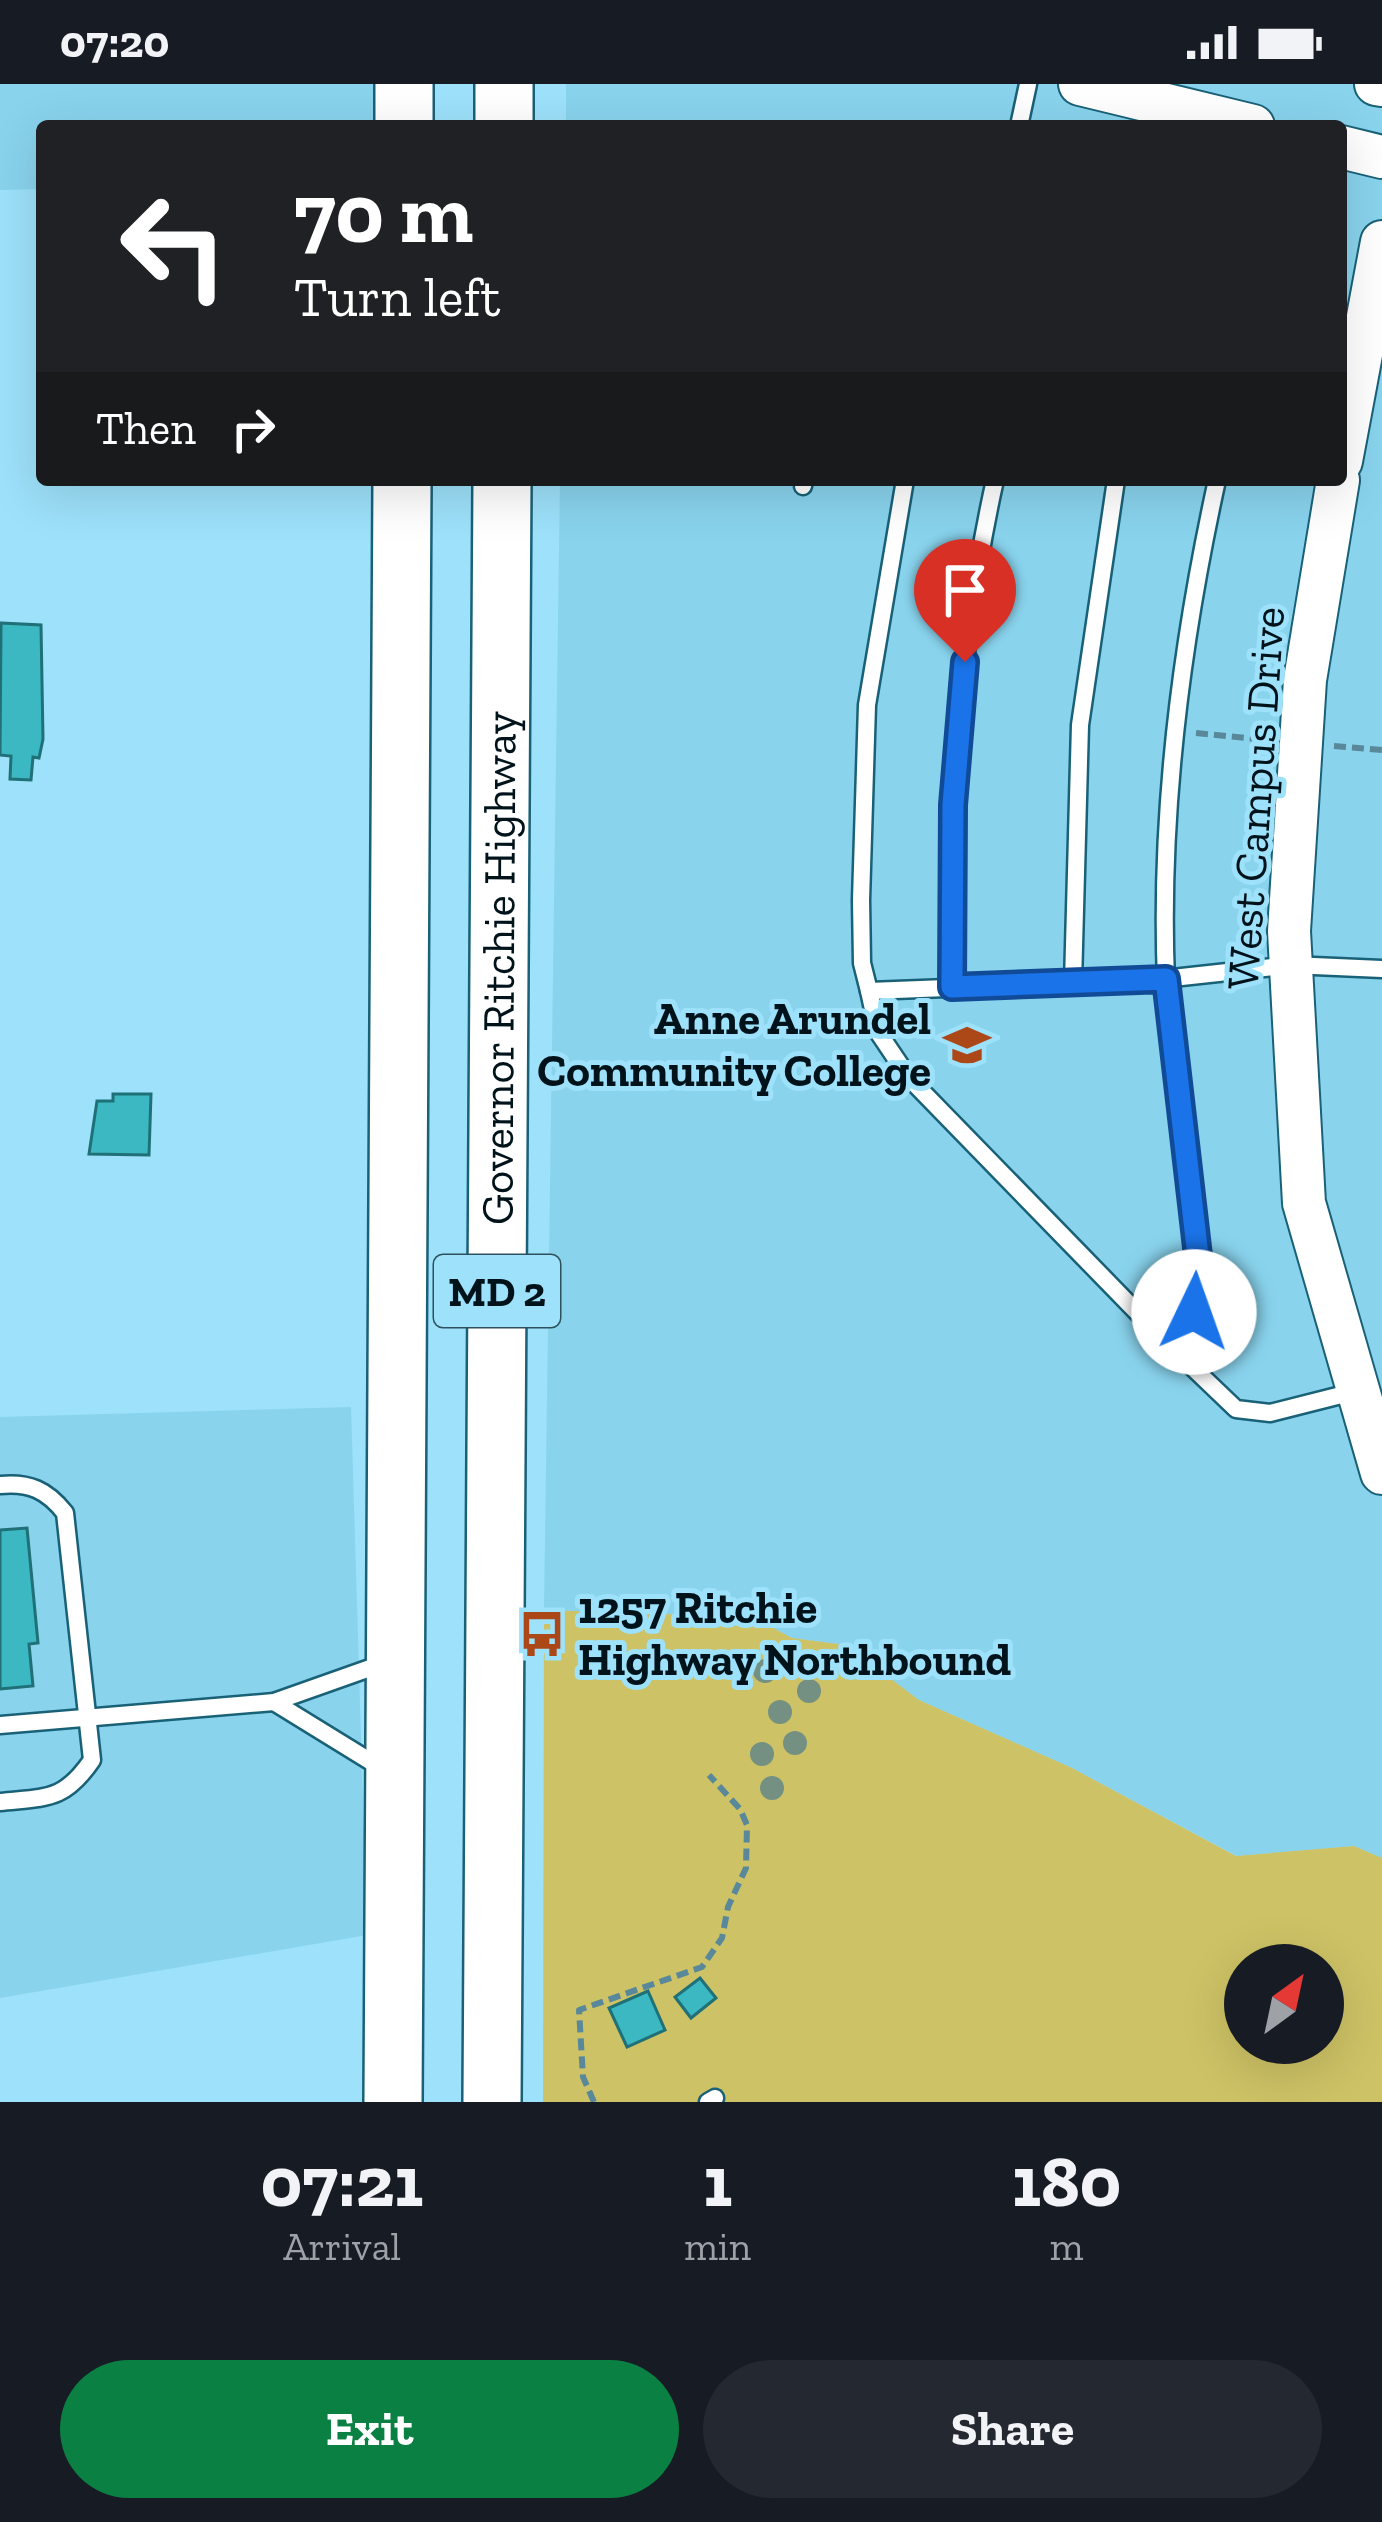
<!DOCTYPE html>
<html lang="en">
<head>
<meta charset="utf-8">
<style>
  :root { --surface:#171b24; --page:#242831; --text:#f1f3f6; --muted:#9ea1a6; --accent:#0b8043 }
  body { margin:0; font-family:"Zilla Slab",serif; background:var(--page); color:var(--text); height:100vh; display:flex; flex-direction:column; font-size:45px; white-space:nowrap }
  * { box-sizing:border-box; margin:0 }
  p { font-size:39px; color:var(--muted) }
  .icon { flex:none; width:66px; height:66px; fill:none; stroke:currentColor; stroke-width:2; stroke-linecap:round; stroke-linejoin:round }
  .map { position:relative; height:2018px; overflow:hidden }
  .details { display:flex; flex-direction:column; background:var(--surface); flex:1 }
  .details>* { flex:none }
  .hud { position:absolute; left:36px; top:36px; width:1311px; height:366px; border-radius:12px; box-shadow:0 12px 48px #0002; background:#202124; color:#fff; overflow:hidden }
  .needle { width:78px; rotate:33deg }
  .controls { position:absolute; left:1224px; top:1860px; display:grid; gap:24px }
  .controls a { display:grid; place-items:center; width:120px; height:120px; border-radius:50%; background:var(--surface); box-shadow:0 12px 48px #0002; font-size:60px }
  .pin { position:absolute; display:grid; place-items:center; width:102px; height:102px; color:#fff; margin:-123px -51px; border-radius:50% 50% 50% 0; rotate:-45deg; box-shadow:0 0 12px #0007 }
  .pin .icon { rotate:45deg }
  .me { position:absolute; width:132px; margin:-66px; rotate:3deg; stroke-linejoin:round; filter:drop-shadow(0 0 9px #0008) }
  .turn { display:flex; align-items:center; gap:42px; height:252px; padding:0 60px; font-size:54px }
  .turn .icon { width:156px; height:156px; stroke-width:2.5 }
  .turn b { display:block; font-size:84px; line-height:102px }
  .then { display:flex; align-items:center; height:114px; padding:0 60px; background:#0003; gap:24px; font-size:45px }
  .eta { display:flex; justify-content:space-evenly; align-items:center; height:204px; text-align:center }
  .eta b { font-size:72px; font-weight:800; line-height:84px }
  .button { display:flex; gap:24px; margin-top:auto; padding:24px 60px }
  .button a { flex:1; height:138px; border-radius:72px; background:var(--accent); color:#fff; font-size:48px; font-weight:800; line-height:138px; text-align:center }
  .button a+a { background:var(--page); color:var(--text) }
  .status { display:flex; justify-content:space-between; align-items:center; height:84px; padding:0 60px; background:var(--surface); direction:ltr }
  .status svg { height:33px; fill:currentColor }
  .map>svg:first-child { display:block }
  .built { fill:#89d3ed }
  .green { fill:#cdc265; fill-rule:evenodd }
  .building { fill:#3bb8c1; stroke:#1f7077; stroke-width:3 }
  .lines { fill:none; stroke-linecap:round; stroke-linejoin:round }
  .service-casing { stroke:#196177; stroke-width:21 }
  .tertiary-casing { stroke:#196177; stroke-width:46 }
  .trunk-casing { stroke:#196177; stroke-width:62 }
  .path { stroke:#59889a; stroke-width:6; stroke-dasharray:12 6; stroke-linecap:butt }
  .service { stroke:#fff; stroke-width:16 }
  .tertiary { stroke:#fff; stroke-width:42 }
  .trunk { stroke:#fff; stroke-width:57 }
  .tree { fill:#749082 }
  .route-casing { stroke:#114b97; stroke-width:30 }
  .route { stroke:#1a73e8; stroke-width:21 }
  .labels { text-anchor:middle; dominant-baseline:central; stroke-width:10; stroke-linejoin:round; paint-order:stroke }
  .shield { fill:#9de1fa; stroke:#2f515e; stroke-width:3 }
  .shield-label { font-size:42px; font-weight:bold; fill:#00131b }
  .street-label { font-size:45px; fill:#00131b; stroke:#9de1fa }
  .poi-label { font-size:45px; font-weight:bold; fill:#00131b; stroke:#9de1fa; text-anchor:end }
</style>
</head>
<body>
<div class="status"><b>07:20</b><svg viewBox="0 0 49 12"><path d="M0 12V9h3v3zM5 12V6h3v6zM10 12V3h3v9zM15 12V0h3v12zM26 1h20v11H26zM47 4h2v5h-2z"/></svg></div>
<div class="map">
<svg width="1382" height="2018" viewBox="0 0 1382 2018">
  <rect width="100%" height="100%" fill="#9de1fa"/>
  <!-- built -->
  <g class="built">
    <path d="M0,0H378V42H42V105L0,106Z"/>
    <path d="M566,0H1382V1774L1354,1762L1237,1772L1072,1684L919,1616L845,1561L792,1554L766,1540L724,1532L544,1526L560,396H1341V42H566Z"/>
    <path d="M351,1323L367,1851L0,1914V1333Z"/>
  </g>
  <!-- green -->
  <path class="green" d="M544,1526L724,1532L766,1540L792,1554L846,1561L919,1616L1072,1684L1236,1772L1354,1762L1382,1774V2018H543ZM1245,1881H1323V1959H1245Z"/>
  <!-- building -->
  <g class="building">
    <path d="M1,539L41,541L43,655L39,674L33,673L31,696L10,695L11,672L0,671Z"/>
    <path d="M113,1010H151L149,1071L89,1070L97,1017H113Z"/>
    <path d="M27,1444L38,1559L29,1560L33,1602L0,1605V1446Z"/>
    <path d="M700,1894L716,1914L691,1934L675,1913Z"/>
    <path d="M648,1907L665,1946L627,1963L609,1924Z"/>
  </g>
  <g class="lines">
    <defs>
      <g id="service">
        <path d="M1019,42L1028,0"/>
        <path d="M905,396L867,621L861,816L862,879L869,907L1154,896L1291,881L1382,885"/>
        <path d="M1217,396C1181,560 1159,728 1166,897C1171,998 1188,1099 1201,1198L1194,1227L1165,1257L1236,1325L1270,1329L1357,1307"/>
        <path d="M803,402L804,396"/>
        <path d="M1073,899L1080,641L1116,396"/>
        <path d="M952,903C948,733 958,562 995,396"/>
        <path d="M869,907L878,948L909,994L1165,1257"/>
        <path d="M0,1401C29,1398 47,1406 65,1429L92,1676C64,1717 47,1713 0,1718"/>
        <path d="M274,1618L386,1687"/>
        <path d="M0,1641L274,1618L387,1578"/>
        <path d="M708,2018L715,2014"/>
      </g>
      <g id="tertiary">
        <path d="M1080,0L1253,42"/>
        <path d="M1376,0L1382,1"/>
        <path d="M1341,63L1382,73"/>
        <path d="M1341,377L1382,158"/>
        <path d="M1338,396L1305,596L1289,847L1304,1119L1382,1389"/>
      </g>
      <g id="trunk">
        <path d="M404,42V0"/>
        <path d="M504,42V0"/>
        <path d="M393,2018L402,396"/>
        <path id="s1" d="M492,2018L502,396"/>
      </g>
    </defs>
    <!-- service casing -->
    <use href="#service" class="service-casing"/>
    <!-- tertiary casing -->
    <use href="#tertiary" class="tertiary-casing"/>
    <!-- trunk casing -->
    <use href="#trunk" class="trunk-casing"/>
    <!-- path -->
    <g class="path">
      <path d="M1196,649L1267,656"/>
      <path d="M1334,662L1382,666"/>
      <path d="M594,2018L583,1993L579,1926L702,1883L722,1854L728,1823L746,1784L747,1741L740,1725L709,1691"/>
    </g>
    <!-- service -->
    <use href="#service" class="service"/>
    <!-- tertiary -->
    <use href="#tertiary" class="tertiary"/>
    <!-- trunk -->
    <use href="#trunk" class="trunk"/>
  </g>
  <!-- trees -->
  <g class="tree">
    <circle cx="765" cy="1587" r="12"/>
    <circle cx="809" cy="1607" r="12"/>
    <circle cx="780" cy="1628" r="12"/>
    <circle cx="795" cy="1659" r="12"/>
    <circle cx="762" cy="1670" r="12"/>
    <circle cx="772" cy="1704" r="12"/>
  </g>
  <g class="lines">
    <defs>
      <path id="route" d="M965,578L953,721L952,903L1166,895L1201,1198L1194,1228"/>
    </defs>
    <!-- route casing -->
    <use href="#route" class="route-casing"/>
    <!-- route -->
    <use href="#route" class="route"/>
  </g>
  <!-- icons -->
  <defs>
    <symbol id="university-bare" viewBox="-9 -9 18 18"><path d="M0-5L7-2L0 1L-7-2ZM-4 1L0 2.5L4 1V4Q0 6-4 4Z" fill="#ac4717" stroke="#9de1fa" stroke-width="2.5" paint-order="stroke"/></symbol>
    <symbol id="bus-bare" viewBox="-9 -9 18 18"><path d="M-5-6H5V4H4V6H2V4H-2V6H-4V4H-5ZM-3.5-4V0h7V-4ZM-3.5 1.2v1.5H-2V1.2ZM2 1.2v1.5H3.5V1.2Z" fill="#ac4717" stroke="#9de1fa" stroke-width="2.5" paint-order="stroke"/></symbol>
  </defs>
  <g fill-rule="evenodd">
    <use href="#university-bare" x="934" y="928" width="66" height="66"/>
    <use href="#bus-bare" x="509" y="1517" width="66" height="66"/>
  </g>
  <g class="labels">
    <!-- shield labels -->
    <rect class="shield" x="434" y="1171" width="126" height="72" rx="9"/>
    <g class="shield-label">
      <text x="497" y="1207">MD 2</text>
    </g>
    <!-- street labels -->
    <g class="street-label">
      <text transform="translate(1256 714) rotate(-86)">West Campus Drive</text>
      <text stroke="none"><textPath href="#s1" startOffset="1134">Governor Ritchie Highway</textPath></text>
    </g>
    <!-- poi labels -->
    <g class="poi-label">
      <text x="931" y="935">Anne Arundel<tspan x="931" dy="52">Community College</tspan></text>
      <text x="578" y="1524" text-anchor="start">1257 Ritchie<tspan x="578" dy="52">Highway Northbound</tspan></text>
    </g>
  </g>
</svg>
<div class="controls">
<a><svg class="needle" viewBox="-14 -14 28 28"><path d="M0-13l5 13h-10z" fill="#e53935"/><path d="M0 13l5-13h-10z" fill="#9ea1a6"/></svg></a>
</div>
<div class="pin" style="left:965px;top:578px;background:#d93025"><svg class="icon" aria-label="arrive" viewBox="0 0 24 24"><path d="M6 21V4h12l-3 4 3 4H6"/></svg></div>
<svg class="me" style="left:1194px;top:1228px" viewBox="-20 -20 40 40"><circle r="19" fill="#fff"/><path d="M0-13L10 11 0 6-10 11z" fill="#1a73e8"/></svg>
<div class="hud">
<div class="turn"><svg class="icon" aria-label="left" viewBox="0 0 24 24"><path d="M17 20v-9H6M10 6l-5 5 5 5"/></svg><div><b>70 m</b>Turn left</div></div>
<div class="then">Then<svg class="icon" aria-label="right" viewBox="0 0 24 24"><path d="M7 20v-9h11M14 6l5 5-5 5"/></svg></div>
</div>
</div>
<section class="details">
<div class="eta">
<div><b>07:21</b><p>Arrival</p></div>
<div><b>1</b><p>min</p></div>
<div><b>180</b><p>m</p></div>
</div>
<div class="button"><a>Exit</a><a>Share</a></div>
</section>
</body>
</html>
